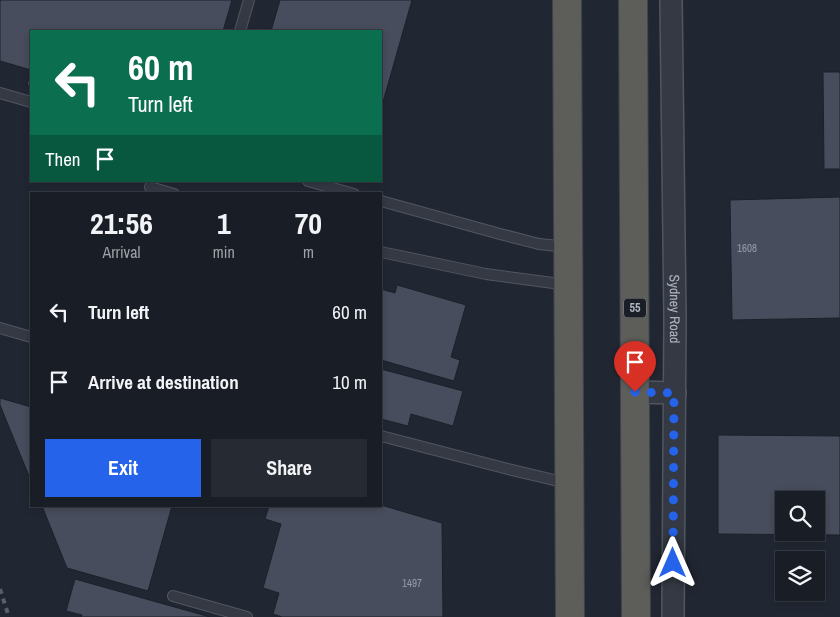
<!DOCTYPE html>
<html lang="en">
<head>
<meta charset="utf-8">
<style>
  :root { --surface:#191d26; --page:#262a32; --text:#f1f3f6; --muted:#9fa2a7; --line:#373b43; --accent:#2563eb }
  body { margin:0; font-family:"Archivo Narrow",sans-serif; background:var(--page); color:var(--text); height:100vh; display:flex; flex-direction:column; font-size:19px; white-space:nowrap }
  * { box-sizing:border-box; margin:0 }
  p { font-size:16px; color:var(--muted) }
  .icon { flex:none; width:28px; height:28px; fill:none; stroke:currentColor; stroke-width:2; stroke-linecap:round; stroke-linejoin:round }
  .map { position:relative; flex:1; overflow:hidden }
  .drawer { position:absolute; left:30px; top:192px; width:352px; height:315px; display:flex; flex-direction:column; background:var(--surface); border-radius:0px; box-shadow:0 2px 8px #0003,0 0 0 1px var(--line) }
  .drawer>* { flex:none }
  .top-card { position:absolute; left:30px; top:30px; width:352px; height:152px; border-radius:0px; box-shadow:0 2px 8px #0003,0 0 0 1px var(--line); background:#0b6e4f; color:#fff; overflow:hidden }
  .buttons { position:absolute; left:775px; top:491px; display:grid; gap:10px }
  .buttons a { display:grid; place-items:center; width:50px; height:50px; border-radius:0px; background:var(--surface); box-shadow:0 2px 8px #0003,0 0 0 1px var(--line); font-size:25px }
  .pin { position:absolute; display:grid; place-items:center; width:42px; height:42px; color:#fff; margin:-51px -21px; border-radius:50% 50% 50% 0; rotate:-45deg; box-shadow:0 0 5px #0007 }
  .pin .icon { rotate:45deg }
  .me { position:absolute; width:55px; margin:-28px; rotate:0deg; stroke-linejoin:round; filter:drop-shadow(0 0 4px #0008) }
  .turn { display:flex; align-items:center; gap:18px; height:105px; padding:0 15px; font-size:22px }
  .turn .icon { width:65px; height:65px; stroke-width:2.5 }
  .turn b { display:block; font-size:35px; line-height:42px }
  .then { display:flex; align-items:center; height:48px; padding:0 15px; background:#0003; gap:10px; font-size:19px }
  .eta { display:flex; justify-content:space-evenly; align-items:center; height:85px; text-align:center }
  .eta b { font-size:30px; font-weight:800; line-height:35px }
  .action { display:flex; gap:10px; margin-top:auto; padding:10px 15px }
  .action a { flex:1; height:58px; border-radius:0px; background:var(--accent); color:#fff; font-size:20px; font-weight:800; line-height:58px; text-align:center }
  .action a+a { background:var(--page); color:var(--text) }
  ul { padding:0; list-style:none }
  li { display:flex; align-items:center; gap:15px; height:70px; padding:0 15px }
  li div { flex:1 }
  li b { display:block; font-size:19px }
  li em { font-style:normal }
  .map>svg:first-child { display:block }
  .building { fill:#474d5c; stroke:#1c202a; fill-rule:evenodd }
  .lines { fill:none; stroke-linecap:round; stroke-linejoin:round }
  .service-casing { stroke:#515661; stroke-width:12 }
  .minor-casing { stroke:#515661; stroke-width:24 }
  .trunk-casing { stroke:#3f434e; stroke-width:30 }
  .service { stroke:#343943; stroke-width:10 }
  .minor { stroke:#343943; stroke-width:21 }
  .trunk { stroke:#5d5d5a; stroke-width:28 }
  .rail { stroke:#585f6c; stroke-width:4; stroke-dasharray:5 5; stroke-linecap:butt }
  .route { stroke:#2563eb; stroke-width:9; stroke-dasharray:0 16.2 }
  .labels { text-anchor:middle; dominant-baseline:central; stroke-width:4; stroke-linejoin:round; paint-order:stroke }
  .number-label { font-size:11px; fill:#949aa7 }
  .shield { fill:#1a1e27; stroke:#828692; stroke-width:1 }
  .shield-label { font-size:12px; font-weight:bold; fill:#aeb3c0 }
  .street-label { font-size:14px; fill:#aeb3c0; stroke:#1a1e27 }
</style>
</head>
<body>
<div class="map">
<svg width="840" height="617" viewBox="0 0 840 617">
  <rect width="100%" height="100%" fill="#212732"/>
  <!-- building -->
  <g class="building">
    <path d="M0,0H232L223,31H31V86L27,85L31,70L0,61Z"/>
    <path d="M280,0H412L381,109V31H271Z"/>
    <path d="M823,72H840V169H824Z"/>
    <path d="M840,197V318L732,320L730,200Z"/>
    <path d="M397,285L466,305L451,357L460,360L454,381L381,360V289L395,293Z"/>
    <path d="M381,369L463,391L453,426L411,414L408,426L381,419Z"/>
    <path d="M0,398L31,407V481L0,405Z"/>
    <path d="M718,435L840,436V535L718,534ZM784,500H816V532H784Z"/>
    <path d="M381,505L442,523L443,617H282L273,614L279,593L263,588L281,524L265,519L269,506Z"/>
    <path d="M42,506H172L148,591L67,568Z"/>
    <path d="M75,579L210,617H81L82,615L66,611Z"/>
  </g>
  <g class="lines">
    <defs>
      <g id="service">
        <path d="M240,31L249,0"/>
        <path d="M0,93L31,102"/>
        <path d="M308,181L354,194"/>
        <path d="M150,187L174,194"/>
        <path d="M381,201L500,234L539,244L567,247"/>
        <path d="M381,252L486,274L568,285"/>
        <path d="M0,328L31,337"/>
        <path d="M381,436L508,469L554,480L567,481"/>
        <path d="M173,596L247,617"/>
      </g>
      <g id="minor">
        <path id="s1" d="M671,0L675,318L673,617"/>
        <path d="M635,392L675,393"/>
      </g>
      <g id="trunk">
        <path d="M567,0L570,617"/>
        <path d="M633,0L636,617"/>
      </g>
    </defs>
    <!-- service casing -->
    <use href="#service" class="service-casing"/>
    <!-- minor casing -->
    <use href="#minor" class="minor-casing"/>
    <!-- trunk casing -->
    <use href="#trunk" class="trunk-casing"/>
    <!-- service -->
    <use href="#service" class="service"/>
    <!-- minor -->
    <use href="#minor" class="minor"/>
    <!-- trunk -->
    <use href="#trunk" class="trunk"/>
    <!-- rail -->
    <path class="rail" d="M0,589L9,617"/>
  </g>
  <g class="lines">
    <!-- route -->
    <path class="route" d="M635,392L674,393L673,563"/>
  </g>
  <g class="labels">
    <!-- number labels -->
    <g class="number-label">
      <text x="747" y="248">1608</text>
      <text x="412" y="583">1497</text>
    </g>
    <!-- shield labels -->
    <rect class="shield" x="624" y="298.5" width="22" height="19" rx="4"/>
    <g class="shield-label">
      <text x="635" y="308">55</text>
    </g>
    <!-- street labels -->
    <g class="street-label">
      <text stroke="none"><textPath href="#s1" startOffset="309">Sydney Road</textPath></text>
    </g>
  </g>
</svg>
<div class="buttons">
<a><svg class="icon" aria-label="search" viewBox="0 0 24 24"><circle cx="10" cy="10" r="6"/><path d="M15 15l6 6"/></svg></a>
<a><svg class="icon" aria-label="layers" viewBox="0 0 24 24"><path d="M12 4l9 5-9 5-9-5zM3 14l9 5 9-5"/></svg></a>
</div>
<div class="pin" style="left:635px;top:392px;background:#d93025"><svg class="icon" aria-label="arrive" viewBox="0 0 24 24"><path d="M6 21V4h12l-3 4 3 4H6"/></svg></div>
<svg class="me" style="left:673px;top:563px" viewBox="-20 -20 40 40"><path d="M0-17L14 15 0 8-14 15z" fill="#2563eb" stroke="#fff" stroke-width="4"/></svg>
<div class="top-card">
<div class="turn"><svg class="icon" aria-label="left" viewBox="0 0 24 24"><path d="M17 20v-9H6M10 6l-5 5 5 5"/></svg><div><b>60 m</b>Turn left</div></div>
<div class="then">Then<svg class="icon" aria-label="arrive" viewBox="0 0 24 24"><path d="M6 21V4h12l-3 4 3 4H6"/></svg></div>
</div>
<section class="drawer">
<div class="eta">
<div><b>21:56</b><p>Arrival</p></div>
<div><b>1</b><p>min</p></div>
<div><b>70</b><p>m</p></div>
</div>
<ul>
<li><svg class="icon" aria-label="left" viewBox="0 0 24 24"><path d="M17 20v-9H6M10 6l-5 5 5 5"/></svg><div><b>Turn left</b></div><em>60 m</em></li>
<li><svg class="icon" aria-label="arrive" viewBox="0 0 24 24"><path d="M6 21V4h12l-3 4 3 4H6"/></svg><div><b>Arrive at destination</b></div><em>10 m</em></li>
</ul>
<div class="action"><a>Exit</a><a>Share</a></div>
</section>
</div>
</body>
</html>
